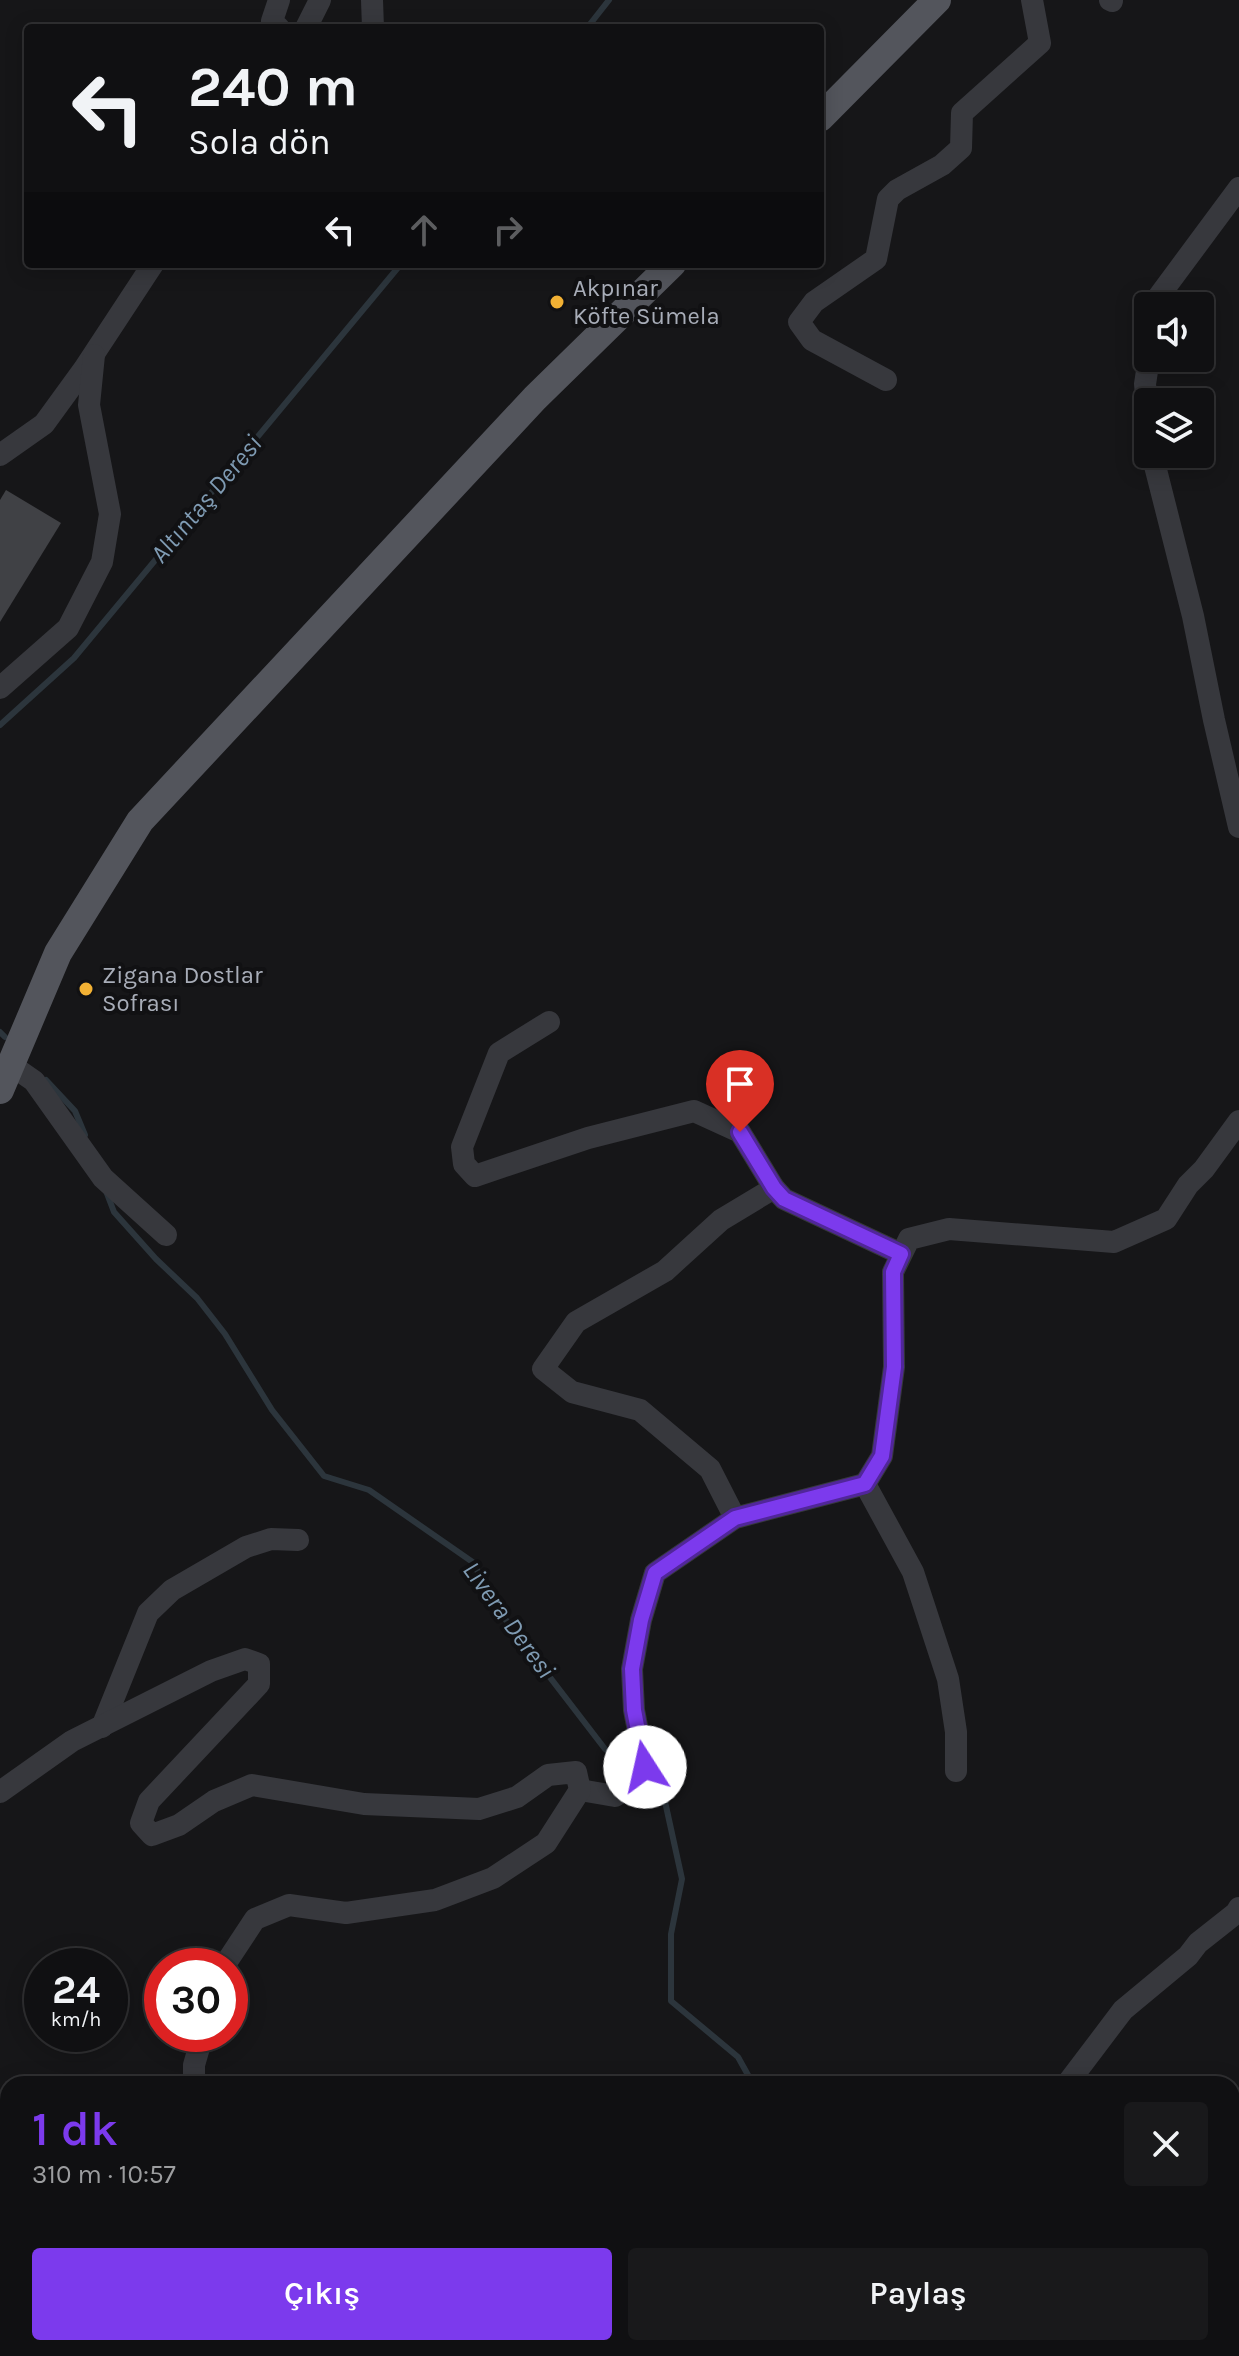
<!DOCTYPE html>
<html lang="tr">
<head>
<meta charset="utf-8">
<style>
  :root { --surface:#101012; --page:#19191b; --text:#f1f3f6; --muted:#9c9d9f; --line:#303032; --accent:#7c3aed }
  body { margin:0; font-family:Karla,sans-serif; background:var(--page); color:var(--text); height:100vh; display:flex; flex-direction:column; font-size:30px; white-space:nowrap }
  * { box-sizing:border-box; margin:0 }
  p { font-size:26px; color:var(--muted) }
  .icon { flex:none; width:44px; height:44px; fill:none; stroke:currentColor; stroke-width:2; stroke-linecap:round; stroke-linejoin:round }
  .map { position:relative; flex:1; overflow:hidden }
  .sheet { position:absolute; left:0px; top:2076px; width:1240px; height:280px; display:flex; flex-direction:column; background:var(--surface); border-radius:24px 24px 0 0; box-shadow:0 4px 20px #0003,0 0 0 2px var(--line) }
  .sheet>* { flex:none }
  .top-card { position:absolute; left:24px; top:24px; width:800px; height:244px; border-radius:8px; box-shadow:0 4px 20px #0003,0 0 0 2px var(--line); background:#101012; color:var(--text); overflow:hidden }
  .controls { position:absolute; left:1134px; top:292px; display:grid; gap:16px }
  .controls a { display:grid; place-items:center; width:80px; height:80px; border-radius:8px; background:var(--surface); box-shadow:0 4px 20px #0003,0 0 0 2px var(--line); font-size:40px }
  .speed { position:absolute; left:24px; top:1948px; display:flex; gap:16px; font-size:40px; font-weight:700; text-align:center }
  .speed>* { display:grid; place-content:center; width:104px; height:104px; border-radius:50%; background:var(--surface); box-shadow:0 4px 20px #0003,0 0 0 2px var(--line); line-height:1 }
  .speed small { font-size:20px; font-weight:400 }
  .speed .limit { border:12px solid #d22; background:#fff; color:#111 }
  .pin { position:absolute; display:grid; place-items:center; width:68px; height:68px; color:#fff; margin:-82px -34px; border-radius:50% 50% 50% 0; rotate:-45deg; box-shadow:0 0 8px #0007 }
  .pin .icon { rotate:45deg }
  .me { position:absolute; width:88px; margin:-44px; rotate:350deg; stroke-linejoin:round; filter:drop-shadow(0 0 6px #0008) }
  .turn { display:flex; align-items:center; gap:28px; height:168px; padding:0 32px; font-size:36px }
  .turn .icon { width:104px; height:104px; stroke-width:2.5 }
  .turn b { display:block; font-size:56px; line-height:68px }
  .lanes { display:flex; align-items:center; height:76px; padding:0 32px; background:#0003; justify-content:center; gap:40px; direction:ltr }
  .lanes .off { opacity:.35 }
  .round { display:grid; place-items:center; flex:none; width:84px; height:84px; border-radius:8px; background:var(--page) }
  .head { display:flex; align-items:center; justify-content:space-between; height:136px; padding:0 32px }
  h1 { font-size:48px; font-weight:600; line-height:60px; color:var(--accent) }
  .cta { display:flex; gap:16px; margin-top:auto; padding:16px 32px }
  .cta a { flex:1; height:92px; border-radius:8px; background:var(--accent); color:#fff; font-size:32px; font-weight:600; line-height:92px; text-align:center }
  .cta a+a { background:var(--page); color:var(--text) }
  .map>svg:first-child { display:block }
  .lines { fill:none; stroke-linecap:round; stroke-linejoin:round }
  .stream { stroke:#2c353c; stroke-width:6 }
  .building { fill:#404145 }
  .minor { stroke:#37383d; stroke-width:22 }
  .major { stroke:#53555c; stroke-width:28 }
  .route-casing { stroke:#51269a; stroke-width:20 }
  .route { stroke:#7c3aed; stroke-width:14 }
  .poi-dot { fill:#f2b134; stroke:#111113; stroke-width:3 }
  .labels { text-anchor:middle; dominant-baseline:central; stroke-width:8; stroke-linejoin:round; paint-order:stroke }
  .poi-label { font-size:24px; fill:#a8adb8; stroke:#111113; text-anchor:start }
  .water-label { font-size:26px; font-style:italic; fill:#7f9bb3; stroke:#111113 }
</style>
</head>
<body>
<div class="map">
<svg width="1239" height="2356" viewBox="0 0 1239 2356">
  <rect width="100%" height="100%" fill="#161618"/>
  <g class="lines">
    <!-- stream -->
    <g class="stream">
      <path d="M587,28L609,0"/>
      <path d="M0,725L74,658L401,264"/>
      <path d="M0,1032L5,1037"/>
      <path d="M46,1080L75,1111L85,1135"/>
      <path d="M106,1191L114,1212L156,1259L197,1298L225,1334L272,1410L324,1476L369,1490L474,1563L489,1598L605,1749L636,1774"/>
      <path d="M645,1781L664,1797L682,1879L671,1934V2001L738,2057L753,2084"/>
      <path d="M953,2348L959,2356"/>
    </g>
  </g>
  <!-- building -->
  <path class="building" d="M6,490L61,523L0,622V500Z"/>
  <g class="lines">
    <!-- minor -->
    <g class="minor">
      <path d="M279,0L272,21L279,28"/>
      <path d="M372,0L373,28"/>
      <path d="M1110,0L1112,1"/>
      <path d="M306,28L320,0"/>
      <path d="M1158,306L1159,296L1239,188"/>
      <path d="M886,380L812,340L799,322L814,302L876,259L888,199L897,190L942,165L961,148L962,113L1040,43L1032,0"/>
      <path d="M1148,415L1145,384L1149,358"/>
      <path d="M1152,454L1193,616L1214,720L1239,827"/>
      <path d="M0,455L44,424L84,369L153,264"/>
      <path d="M0,688L68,628L102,562L110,514L89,405L94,355"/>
      <path d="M549,1022L499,1053L462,1147L464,1164L475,1176L588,1138L694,1111L740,1132L774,1188L784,1199L901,1254"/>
      <path d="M11,1065L34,1081L103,1178L166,1235"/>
      <path d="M865,1484L882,1456L894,1367L893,1272L909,1239L949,1229L1114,1242L1166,1219L1188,1185L1204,1169L1239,1121"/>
      <path d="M735,1518L710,1469L640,1410L572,1392L543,1369L576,1322L665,1271L721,1220L774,1188"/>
      <path d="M102,1727L148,1613L172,1590L246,1547L271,1539L298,1540"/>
      <path d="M580,1790L615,1796L638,1781L645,1767L634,1710L632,1669L641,1620L655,1573L735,1518L865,1484L913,1572L948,1679L956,1732V1771"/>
      <path d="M0,1792L72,1741L211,1671L245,1659L259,1664V1684L149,1801L141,1823L152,1835L179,1825L214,1801L252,1785L364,1804L479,1809L517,1797L548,1775L576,1772L580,1790L546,1843L493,1878L435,1900L346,1913L289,1905L255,1919L224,1966"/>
      <path d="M194,2084V2065L203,2034"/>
      <path d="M1067,2084L1123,2010L1188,1956L1198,1943L1236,1913L1239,1908"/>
      <path d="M287,2356V2348"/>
      <path d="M344,2356L347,2348"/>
      <path d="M854,2356L867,2348"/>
    </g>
    <!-- major -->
    <g class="major">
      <path d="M820,118L937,0"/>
      <path d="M0,1090L58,953L140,821L535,398L672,264"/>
    </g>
  </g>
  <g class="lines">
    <defs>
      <path id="route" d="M645,1767L634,1710L632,1669L641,1620L655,1573L735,1518L865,1484L882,1456L894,1367L893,1272L901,1254L784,1199L774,1188L740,1132"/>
    </defs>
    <!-- route casing -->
    <use href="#route" class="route-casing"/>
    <!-- route -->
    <use href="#route" class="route"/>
  </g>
  <!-- markers -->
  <g class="poi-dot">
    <circle cx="557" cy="302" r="8"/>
    <circle cx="86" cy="989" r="8"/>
  </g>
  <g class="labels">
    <!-- poi labels -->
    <g class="poi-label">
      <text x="573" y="288">Akpınar<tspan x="573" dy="28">Köfte Sümela</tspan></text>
      <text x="102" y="975">Zigana Dostlar<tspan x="102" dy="28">Sofrası</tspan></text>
    </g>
    <!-- water labels -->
    <g class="water-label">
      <text transform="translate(206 499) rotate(-50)">Altıntaş Deresi</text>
      <text transform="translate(509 1620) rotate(54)">Livera Deresi</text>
    </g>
  </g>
</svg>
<div class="controls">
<a><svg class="icon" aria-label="sound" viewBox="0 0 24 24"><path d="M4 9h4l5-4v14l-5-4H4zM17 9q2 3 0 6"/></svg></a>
<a><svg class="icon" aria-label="layers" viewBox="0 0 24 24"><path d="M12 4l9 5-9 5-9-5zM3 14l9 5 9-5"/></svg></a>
</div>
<div class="speed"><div>24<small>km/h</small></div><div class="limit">30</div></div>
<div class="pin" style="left:740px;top:1132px;background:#d93025"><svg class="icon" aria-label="arrive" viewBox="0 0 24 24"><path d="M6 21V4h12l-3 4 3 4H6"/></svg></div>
<svg class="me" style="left:645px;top:1767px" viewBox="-20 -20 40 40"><circle r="19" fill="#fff"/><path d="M0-13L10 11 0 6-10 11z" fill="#7c3aed"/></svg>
<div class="top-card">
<div class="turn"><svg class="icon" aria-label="left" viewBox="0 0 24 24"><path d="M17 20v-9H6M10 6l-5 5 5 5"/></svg><div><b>240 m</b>Sola dön</div></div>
<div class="lanes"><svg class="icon" aria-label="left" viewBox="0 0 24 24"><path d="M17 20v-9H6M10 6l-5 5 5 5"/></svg><svg class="icon off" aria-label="ahead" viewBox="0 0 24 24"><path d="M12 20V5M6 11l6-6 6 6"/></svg><svg class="icon off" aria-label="right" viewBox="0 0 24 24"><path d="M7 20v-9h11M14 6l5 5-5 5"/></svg></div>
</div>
<section class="sheet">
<div class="head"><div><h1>1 dk</h1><p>310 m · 10:57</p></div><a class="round"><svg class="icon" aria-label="close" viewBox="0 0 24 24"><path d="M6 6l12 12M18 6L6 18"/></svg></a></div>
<div class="cta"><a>Çıkış</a><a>Paylaş</a></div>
</section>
</div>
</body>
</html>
